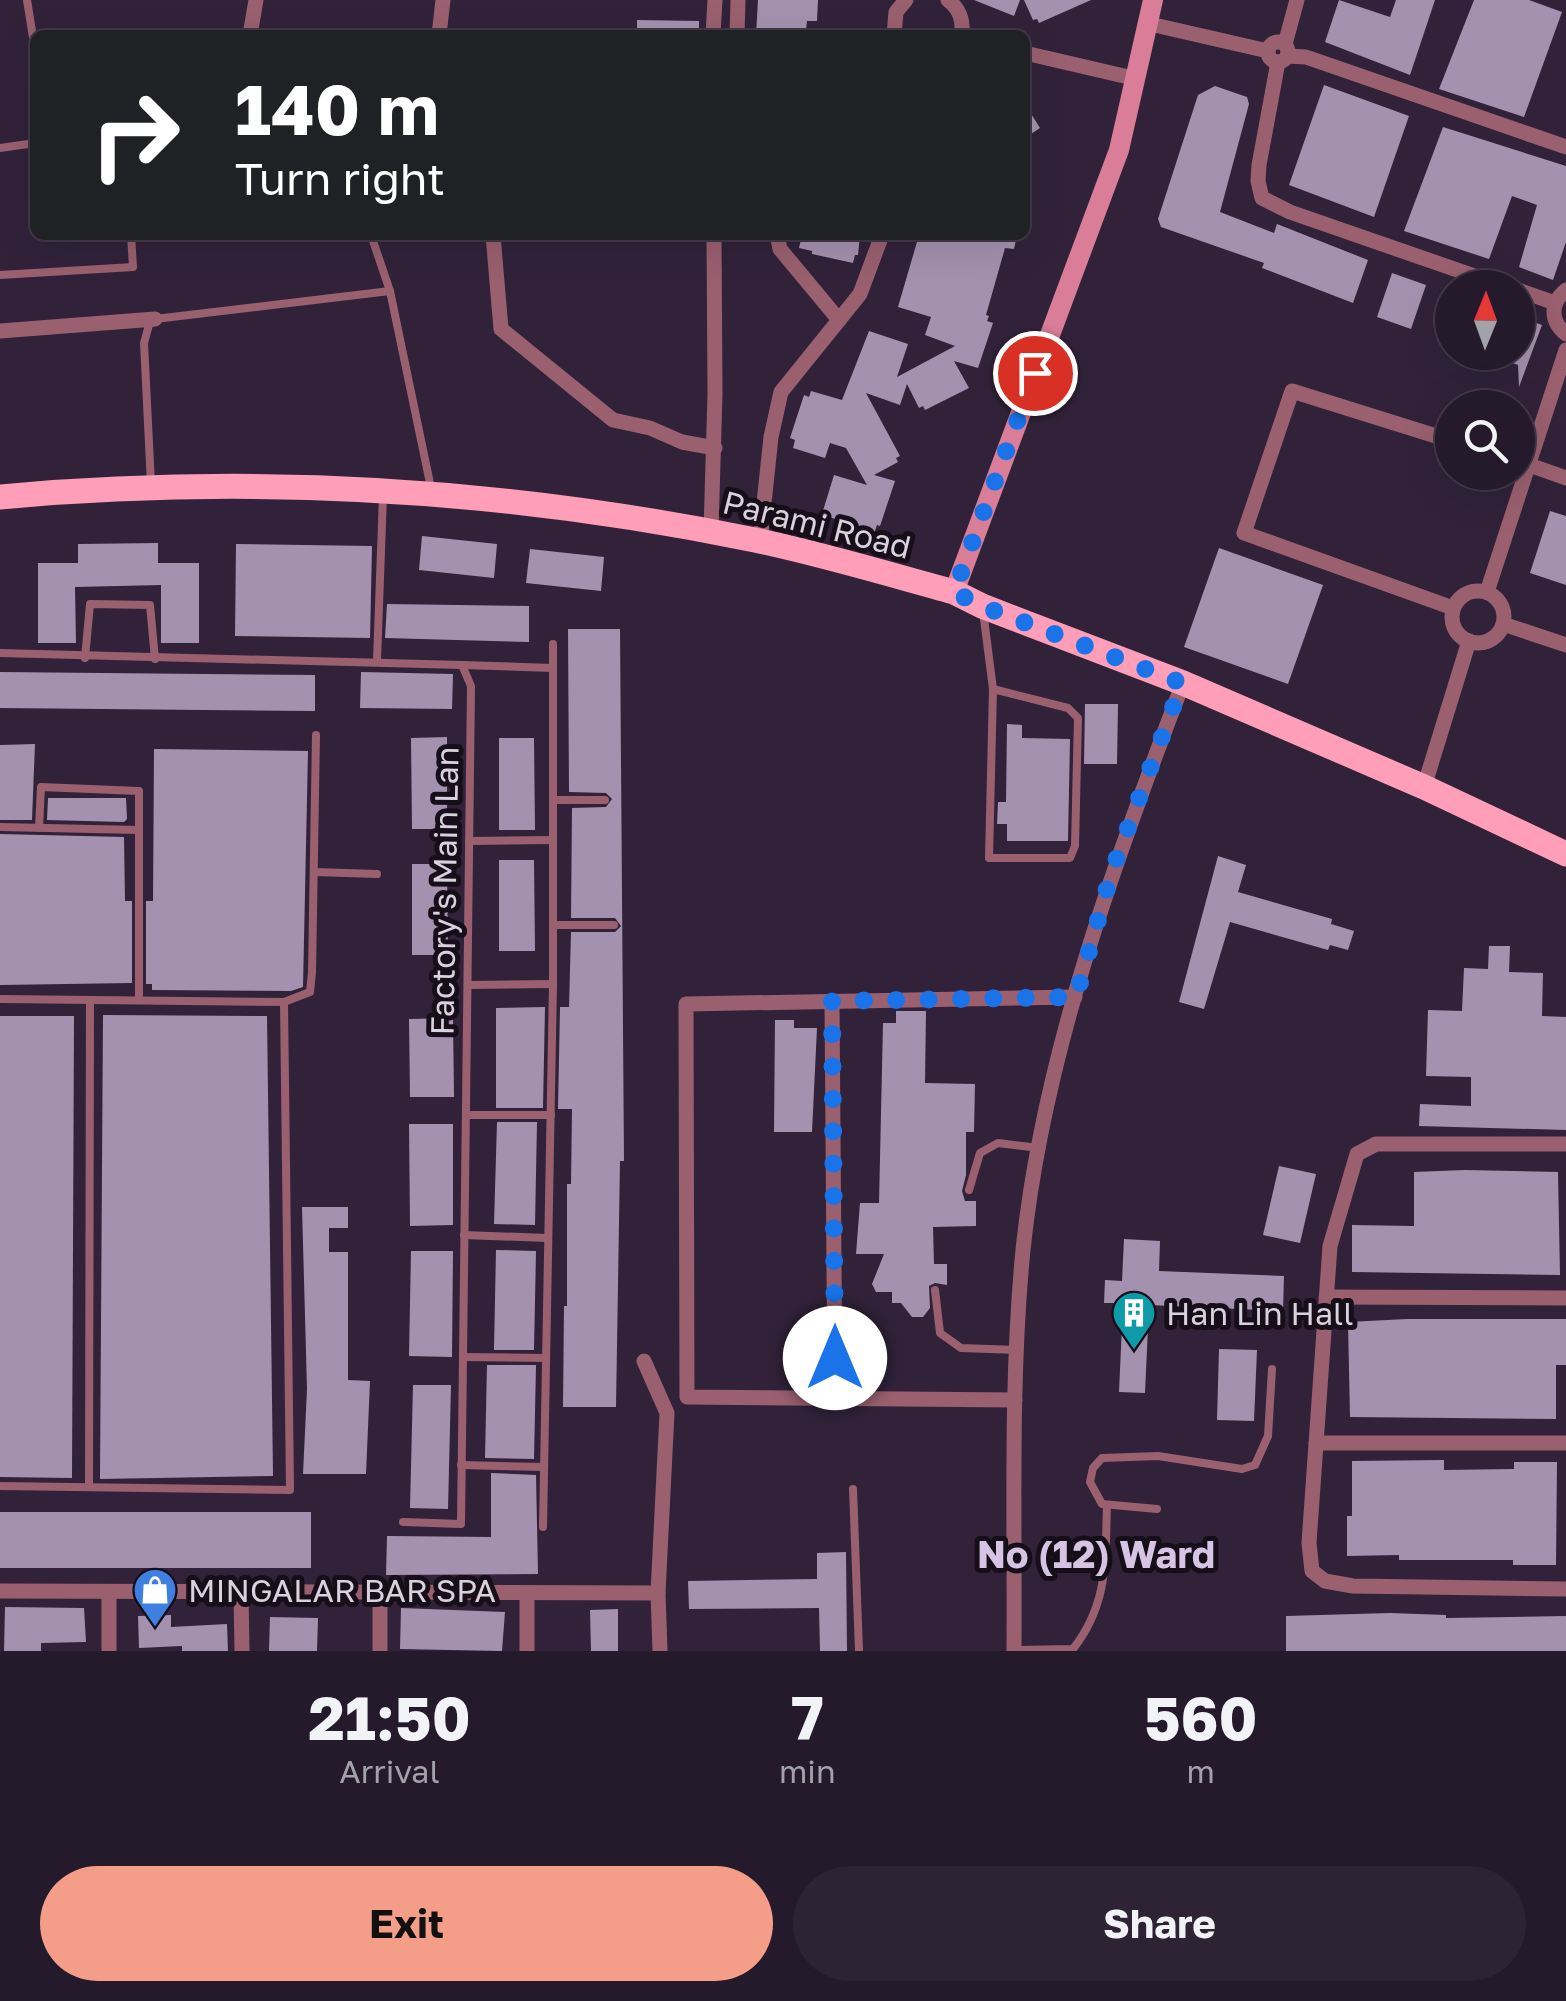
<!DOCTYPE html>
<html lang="en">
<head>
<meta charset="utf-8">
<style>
  :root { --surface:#251a2c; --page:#2d2334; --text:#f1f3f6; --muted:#a3a1a9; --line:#423848; --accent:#f49e89 }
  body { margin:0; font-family:"Golos Text",sans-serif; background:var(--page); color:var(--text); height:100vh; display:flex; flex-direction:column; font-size:38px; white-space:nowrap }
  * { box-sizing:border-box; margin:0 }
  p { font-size:32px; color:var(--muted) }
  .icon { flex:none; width:55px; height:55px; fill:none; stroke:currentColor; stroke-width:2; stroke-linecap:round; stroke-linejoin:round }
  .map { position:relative; height:1651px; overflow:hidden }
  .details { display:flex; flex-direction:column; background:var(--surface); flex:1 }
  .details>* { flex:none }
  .banner { position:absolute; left:30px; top:30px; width:1000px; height:210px; border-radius:15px; box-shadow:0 10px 40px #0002,0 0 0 2px var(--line); background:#202124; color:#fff; overflow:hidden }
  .needle { width:65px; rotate:1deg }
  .controls { position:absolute; left:1435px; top:270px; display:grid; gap:20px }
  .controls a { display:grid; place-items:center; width:100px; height:100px; border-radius:50%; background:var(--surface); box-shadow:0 10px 40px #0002,0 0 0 2px var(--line); font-size:50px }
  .pin { position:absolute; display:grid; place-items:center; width:85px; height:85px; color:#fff; margin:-42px; border:5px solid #fff; border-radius:50%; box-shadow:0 2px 10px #0007 }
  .me { position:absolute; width:110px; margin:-55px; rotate:0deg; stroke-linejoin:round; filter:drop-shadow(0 0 8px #0008) }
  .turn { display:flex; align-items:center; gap:35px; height:210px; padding:0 40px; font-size:45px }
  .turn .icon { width:130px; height:130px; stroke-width:2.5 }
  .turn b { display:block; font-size:70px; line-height:85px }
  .eta { display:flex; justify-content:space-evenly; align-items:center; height:170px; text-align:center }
  .eta b { font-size:60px; font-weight:700; line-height:70px }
  .button { display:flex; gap:20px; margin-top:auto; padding:20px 40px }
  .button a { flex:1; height:115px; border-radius:60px; background:var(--accent); color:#111; font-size:40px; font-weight:700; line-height:115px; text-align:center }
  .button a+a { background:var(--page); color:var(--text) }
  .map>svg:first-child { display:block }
  .building { fill:#a491af }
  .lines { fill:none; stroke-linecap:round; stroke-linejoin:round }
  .lane { stroke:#9a6070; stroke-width:8 }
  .street { stroke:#9a6070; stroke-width:15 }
  .secondary { stroke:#da7d98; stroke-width:20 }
  .primary { stroke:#fe9eb8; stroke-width:25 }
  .route { stroke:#1a73e8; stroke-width:18; stroke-dasharray:0 32.4 }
  .labels { text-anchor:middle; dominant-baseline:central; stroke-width:10; stroke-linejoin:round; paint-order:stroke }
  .street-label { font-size:32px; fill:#dad1e0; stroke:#160f1a }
  .poi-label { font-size:32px; fill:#dad1e0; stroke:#160f1a; text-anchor:start }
  .quarter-label { font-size:38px; font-weight:bold; fill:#d7c4e4; stroke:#160f1a }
</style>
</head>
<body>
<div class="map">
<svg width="1566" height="1651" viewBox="0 0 1566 1651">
  <rect width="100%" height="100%" fill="#31223a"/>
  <!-- building -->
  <g class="building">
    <path d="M758,0H818L817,21H807L806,30L794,29L793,35H756Z"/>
    <path d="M974,0H1020L1014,16Z"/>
    <path d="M1024,0H1091L1039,23L1037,19L1033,20Z"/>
    <path d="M1339,0L1390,17L1396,0H1435L1410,75L1325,42Z"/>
    <path d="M1474,0H1529L1562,12L1524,117L1439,89Z"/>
    <path d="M637,20L699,21V35H637Z"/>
    <path d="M1324,85L1409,116L1374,217L1289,185Z"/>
    <path d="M1215,86L1247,97L1249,104L1220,212L1274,233L1277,224L1368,260L1353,303L1262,268L1264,263L1161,227L1158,219L1198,95Z"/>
    <path d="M1025,104L1040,128L1025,138Z"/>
    <path d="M1443,127L1566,166V242L1553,280L1519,267L1537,205L1512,196L1489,259L1404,231Z"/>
    <path d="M802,235H860L858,255H855L853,263L812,254V251L799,248Z"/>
    <path d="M919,235H1017L1014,249L1005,248L986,315L989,316L987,321L993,323L978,368L954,361L969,388L925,410L923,406L919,408L907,384L900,405L866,393L900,456L896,458L898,462L874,475L895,481L880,526L877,525L874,534L822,514L834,475L867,485L846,448L830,443L825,458L793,448L795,440L790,438L804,395L809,397L811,391L842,400L869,331L908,344L897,377L955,346L925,335L931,317L898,307Z"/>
    <path d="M1392,273L1426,285L1411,329L1377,317Z"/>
    <path d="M1450,297L1452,298V342L1437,337Z"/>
    <path d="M1518,316L1542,325L1519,387L1518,365L1488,354L1518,352Z"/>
    <path d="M1550,511L1566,516V585L1530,573Z"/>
    <path d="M422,536L497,544L494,578L419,570Z"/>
    <path d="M158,543V563H199V643H161V585L75,587L76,643H38V563H78V544Z"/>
    <path d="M236,544L372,546L370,638L235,636Z"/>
    <path d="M1219,548L1323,585L1288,684L1184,647Z"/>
    <path d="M530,549L604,557L601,591L526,583Z"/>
    <path d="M387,604L529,606V642L385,638Z"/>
    <path d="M568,629H620L624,1161H620L616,1407H563L564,1306H567V1184H571L572,1109H558L560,1007H569L571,932H615L621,926L615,918H571L572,808L606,807L612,799L606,793L569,792Z"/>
    <path d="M0,672L315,675V711L0,708Z"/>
    <path d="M361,672L453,674L452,709L360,708Z"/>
    <path d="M1085,704H1118L1117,764H1084Z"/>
    <path d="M1007,724L1022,725V738L1070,739L1068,841H1007V824H997L998,802H1006Z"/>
    <path d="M447,737V829H412L411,738Z"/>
    <path d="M499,738H534L535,830H499Z"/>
    <path d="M35,744L32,820H0V745Z"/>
    <path d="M154,749L308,751L303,987L291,991L152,990V984H146V901H153Z"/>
    <path d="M48,798H126L127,819L124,822L47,820Z"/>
    <path d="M0,834L124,837L125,901H132V983L0,985Z"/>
    <path d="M1218,856L1246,865L1238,892L1332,919L1331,924L1354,931L1348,950L1330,945L1328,950L1230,922L1204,1009L1179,1002Z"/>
    <path d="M499,860H534L535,951H499Z"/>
    <path d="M412,864H447L448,955H412Z"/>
    <path d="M1489,946H1510L1509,972L1543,973L1542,1016L1566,1017V1130L1419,1126L1420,1104L1471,1106V1077L1426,1076L1428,1010L1462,1011L1464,968L1488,969Z"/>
    <path d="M545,1007L543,1108H496V1008Z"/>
    <path d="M896,1011H926L925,1083L975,1084L974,1132H966V1175L962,1191L965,1201H976V1226L933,1227L934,1264H947V1285L935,1283L929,1286L930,1308L923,1317H912L901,1303H892V1292H876L872,1284L884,1254H856L860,1203H879L883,1023H896Z"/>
    <path d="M103,1015L267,1016L273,1476L100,1479Z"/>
    <path d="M0,1016H74L72,1478L0,1477Z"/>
    <path d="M453,1018L454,1097H410L409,1019Z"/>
    <path d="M775,1020H794V1028H817L812,1132H774Z"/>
    <path d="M497,1122H537L535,1225L494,1224Z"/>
    <path d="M409,1124H453V1225L410,1226Z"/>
    <path d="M1279,1166L1316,1174L1300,1243L1263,1235Z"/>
    <path d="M1465,1170L1558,1172L1560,1275L1352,1272V1225L1414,1226V1172Z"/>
    <path d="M302,1207H348V1228H329V1252H348V1380L370,1381L366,1474H303L307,1389Z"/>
    <path d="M1124,1239L1160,1241L1159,1271L1284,1276L1283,1311L1149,1305L1145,1393L1119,1392L1123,1303H1104L1105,1280L1122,1281Z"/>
    <path d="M496,1250L536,1251L534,1350H494Z"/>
    <path d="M411,1251H453L452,1357L409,1356Z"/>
    <path d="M1407,1319H1566V1365H1556V1419L1350,1417L1348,1322Z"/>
    <path d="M1219,1349L1257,1350L1254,1421L1217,1420Z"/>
    <path d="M487,1365H536L534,1459L485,1458Z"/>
    <path d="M413,1385H451L448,1509L410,1508Z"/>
    <path d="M1444,1460V1470L1514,1469V1462H1557L1556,1565H1513V1560H1399V1555L1347,1556V1516H1352V1461Z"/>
    <path d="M491,1473L536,1475L538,1574L386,1575L387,1536L491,1537Z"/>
    <rect x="0" y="1512" width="311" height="56"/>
    <path d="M846,1552L847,1651H820L819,1608L689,1609L688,1581L817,1579V1553Z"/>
    <path d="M5,1607L84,1608L86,1642L41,1643V1651H4Z"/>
    <path d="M401,1608L505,1612L502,1651L400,1649Z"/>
    <path d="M618,1609V1651H591L590,1610Z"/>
    <path d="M1390,1613L1446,1615V1618L1566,1616V1651H1286V1616Z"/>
    <path d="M171,1615V1627L227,1624L228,1651H182V1646L139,1648L138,1616Z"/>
    <path d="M270,1617L318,1618L317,1651H269Z"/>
  </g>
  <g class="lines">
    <!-- lane -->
    <g class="lane">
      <path d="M27,0L35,50"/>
      <path d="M0,148L35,143"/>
      <path d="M371,235L390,291L431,488"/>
      <path d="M0,275L133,267L131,235"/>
      <path d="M151,484L144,343L149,325L155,319L390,291"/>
      <path d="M983,611L993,689L989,858H1070L1075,846L1078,718L1068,708L993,689"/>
      <path d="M0,653L462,665L471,686L461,1524L403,1522"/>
      <path d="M85,658L90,604L150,605L155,659"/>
      <path d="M377,661L383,496"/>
      <path d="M462,665L553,668"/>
      <path d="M553,800H605"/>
      <path d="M0,827L139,830"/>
      <path d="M39,828L41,787L139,791V1000"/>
      <path d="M469,841L553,840"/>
      <path d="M314,872L377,874"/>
      <path d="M553,925H614"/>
      <path d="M468,985L553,984"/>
      <path d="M0,999L284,1002L290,1490L0,1486"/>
      <path d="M284,1002L310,992L312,972L316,735"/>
      <path d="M466,1115H551"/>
      <path d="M969,1190L980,1153L998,1143L1039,1148"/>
      <path d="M464,1235L548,1238"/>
      <path d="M935,1290L940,1333L961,1348L1018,1350"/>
      <path d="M463,1357L546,1358"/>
      <path d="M461,1465L544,1467"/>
      <path d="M89,1487L90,1000"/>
      <path d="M853,1489L859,1651"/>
      <path d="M1157,1509L1102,1504L1090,1482L1093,1468L1102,1458L1158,1456L1242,1469L1255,1465L1268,1436L1272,1369"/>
      <path d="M543,1527L553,984V644"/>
      <path d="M1015,1650L1073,1649C1109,1603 1105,1560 1107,1505"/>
    </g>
    <!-- street -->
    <g class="street">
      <path d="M948,0C960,9 963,20 962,35"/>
      <path d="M1150,24L1268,51"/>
      <path d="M250,35L256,0"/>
      <path d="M439,35L443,0"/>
      <path d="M713,35L715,0"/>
      <path d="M737,35L738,0"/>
      <path d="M894,35L896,12L906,0"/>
      <circle cx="1278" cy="52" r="10"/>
      <path d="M1285,44L1297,0"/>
      <path d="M1025,53L1137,79"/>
      <path d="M1287,56L1306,57L1566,147"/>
      <path d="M1278,62L1259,165L1258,181L1262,198L1290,212L1509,288"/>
      <path d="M493,235L501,329L613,420L650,428L682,442L715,448"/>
      <path d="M777,235L780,249L839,320"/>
      <path d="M1518,290L1555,303"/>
      <path d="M1566,290C1550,303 1550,321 1566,334"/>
      <path d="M0,331L155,319"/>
      <path d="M1452,441L1292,391L1244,533L1453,608"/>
      <path d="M1518,461L1566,478"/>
      <path d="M711,532L715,393L714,235"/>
      <path d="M760,541L771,437L781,392L860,294L882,235"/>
      <circle cx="1478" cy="617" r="26"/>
      <path d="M1487,592L1566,350"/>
      <path d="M1503,624L1566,645"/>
      <path d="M1424,787L1469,641"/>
      <path d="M832,1001L835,1398"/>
      <path d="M1566,1144H1376L1357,1154L1330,1246L1309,1543L1312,1571L1325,1581L1353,1586L1566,1589"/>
      <path d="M1326,1297L1566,1298"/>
      <path d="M644,1361L667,1413L658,1593L660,1651"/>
      <path d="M1015,1400L687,1397L686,1004L1075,997"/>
      <path d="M1316,1443H1566"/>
      <path d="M0,1591L658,1593"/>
      <path d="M109,1592V1651"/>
      <path d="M241,1593L242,1651"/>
      <path d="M380,1651V1594"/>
      <path d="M527,1651V1593"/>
      <path d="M1014,1651C1015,1518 1010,1383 1023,1250C1043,1057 1114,863 1183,683"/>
    </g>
    <!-- secondary -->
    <path class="secondary" d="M954,592L1119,150L1153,0"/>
    <!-- primary -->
    <path class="primary" d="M0,497C252,474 507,489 755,540C822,554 888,574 954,592L982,606L1183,683L1424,787L1566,854"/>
  </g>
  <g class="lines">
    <!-- route -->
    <path class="route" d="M835,1358L832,1001L1076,997L1112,871L1182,683L982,606L954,592L1035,373"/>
  </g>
  <!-- icons -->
  <defs>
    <symbol id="building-pin" viewBox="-11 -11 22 30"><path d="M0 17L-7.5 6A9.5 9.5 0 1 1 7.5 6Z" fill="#0f9aa8" stroke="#160f1a"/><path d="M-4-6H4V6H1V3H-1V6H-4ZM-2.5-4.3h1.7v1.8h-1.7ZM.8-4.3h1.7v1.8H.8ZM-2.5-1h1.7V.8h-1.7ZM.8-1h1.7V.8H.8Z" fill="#fff"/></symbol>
    <symbol id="shop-pin" viewBox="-11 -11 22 30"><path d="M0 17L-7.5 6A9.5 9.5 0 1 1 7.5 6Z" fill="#3f7fe0" stroke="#160f1a"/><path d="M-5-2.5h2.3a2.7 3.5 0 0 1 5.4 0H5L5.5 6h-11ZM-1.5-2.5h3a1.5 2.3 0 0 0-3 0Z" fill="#fff"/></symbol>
  </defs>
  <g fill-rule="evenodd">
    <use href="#building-pin" x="1109" y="1288" width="50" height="68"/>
    <use href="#shop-pin" x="130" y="1565" width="50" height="68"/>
  </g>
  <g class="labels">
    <!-- street labels -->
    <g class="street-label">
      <text transform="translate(817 524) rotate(14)">Parami Road</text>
      <text transform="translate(444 891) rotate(-89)">Factory's Main Lan</text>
    </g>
    <!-- poi labels -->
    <g class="poi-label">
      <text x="1166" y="1313">Han Lin Hall</text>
      <text x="188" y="1590">MINGALAR BAR SPA</text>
    </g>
    <!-- quarter labels -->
    <g class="quarter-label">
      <text x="1096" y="1553">No (12) Ward</text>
    </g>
  </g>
</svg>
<div class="controls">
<a><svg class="needle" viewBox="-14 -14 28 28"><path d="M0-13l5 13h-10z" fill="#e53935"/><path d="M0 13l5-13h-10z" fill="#a3a1a9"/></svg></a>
<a><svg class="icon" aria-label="search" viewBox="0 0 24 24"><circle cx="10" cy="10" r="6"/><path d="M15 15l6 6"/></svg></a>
</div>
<div class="pin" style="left:1035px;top:373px;background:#d93025"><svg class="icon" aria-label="arrive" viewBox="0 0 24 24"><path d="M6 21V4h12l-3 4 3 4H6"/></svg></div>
<svg class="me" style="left:835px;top:1358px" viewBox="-20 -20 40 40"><circle r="19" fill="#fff"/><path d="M0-13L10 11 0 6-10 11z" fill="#1a73e8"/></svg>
<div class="banner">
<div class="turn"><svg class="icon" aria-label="right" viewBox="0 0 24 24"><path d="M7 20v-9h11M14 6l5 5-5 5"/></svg><div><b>140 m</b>Turn right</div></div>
</div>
</div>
<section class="details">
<div class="eta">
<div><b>21:50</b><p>Arrival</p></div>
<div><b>7</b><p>min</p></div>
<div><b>560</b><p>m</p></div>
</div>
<div class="button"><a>Exit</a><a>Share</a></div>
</section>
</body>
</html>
